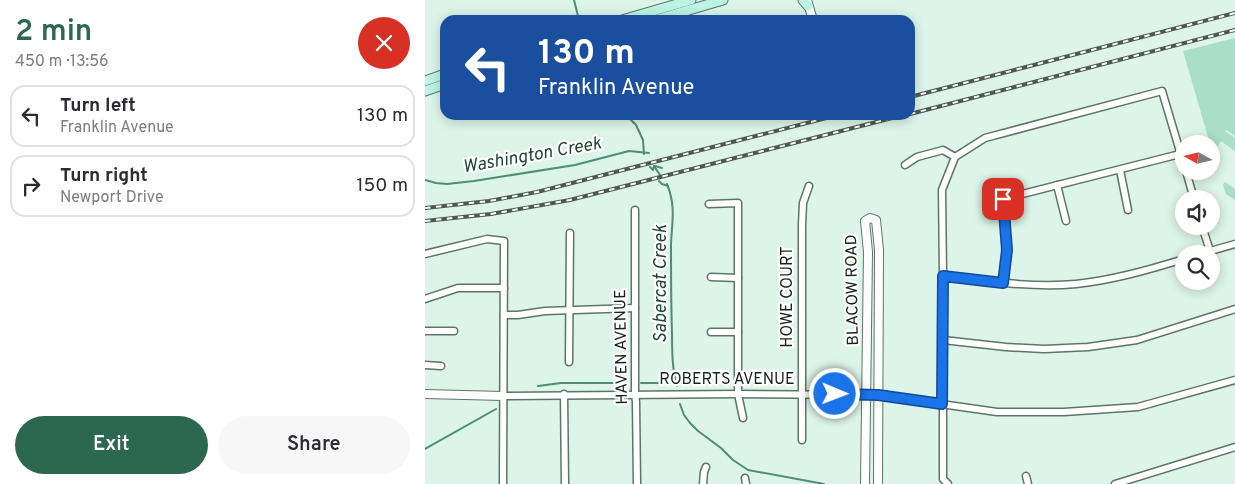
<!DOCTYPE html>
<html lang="en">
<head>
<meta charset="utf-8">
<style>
  :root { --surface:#fff; --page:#f7f7f7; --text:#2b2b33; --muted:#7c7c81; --line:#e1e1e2; --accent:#2c6750 }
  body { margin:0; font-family:Overpass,sans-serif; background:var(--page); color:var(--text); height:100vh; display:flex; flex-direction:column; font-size:19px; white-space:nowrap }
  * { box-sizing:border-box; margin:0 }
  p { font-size:16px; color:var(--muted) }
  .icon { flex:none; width:28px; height:28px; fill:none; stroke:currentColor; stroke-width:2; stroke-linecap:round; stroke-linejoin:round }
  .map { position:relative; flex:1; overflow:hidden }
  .panel { display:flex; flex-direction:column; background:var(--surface); width:425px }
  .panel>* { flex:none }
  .hud { position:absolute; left:15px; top:15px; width:475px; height:105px; border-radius:15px; box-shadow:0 2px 12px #0003; background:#1a4fa0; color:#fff; overflow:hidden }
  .needle { width:32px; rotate:278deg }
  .controls { position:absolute; left:750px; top:135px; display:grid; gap:10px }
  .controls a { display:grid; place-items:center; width:45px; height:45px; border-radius:50%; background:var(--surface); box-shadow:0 2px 12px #0003; font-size:25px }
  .pin { position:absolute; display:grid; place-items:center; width:42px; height:42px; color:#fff; margin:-21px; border-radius:10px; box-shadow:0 2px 8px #0006 }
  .me { position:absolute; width:55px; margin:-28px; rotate:91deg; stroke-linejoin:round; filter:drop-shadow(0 0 4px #0008) }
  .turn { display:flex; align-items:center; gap:18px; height:105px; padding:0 15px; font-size:22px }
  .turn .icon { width:65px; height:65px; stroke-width:2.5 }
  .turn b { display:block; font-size:35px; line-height:42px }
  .round { display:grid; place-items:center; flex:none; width:52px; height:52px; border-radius:26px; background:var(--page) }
  .summary { display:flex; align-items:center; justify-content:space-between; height:85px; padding:0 15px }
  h1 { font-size:30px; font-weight:600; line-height:38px; color:var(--accent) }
  .primary-button { display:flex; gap:10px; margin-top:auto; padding:10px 15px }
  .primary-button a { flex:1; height:58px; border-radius:30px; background:var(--accent); color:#fff; font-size:20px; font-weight:600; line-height:58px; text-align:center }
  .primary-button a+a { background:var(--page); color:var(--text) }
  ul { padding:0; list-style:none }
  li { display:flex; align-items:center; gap:15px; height:62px; margin:0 10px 8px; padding:0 5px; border:2px solid var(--line); border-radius:15px }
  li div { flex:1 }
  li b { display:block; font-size:19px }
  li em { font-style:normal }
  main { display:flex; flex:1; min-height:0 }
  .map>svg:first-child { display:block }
  .green { fill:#a9dec7 }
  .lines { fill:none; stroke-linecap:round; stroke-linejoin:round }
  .stream { stroke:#4f8d74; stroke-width:2 }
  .minor-casing { stroke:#5e746a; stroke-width:9 }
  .tertiary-casing { stroke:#5e746a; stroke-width:10 }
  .secondary-casing { stroke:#5e746a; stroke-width:11 }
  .minor { stroke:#fff; stroke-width:6 }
  .tertiary { stroke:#fff; stroke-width:8 }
  .secondary { stroke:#bcf4e3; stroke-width:9 }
  .rail-casing { stroke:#4c5953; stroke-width:4 }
  .rail { stroke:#fff; stroke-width:2; stroke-dasharray:5.5; stroke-linecap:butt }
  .route-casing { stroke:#114b97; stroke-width:12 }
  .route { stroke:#1a73e8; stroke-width:9 }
  .labels { text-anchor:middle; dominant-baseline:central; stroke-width:4.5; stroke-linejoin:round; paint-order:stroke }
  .street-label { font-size:16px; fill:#18211d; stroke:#fff }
  .water-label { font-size:18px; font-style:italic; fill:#1f4536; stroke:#fff }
</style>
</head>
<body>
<main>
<section class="panel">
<div class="summary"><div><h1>2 min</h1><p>450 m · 13:56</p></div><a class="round" style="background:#d93025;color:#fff"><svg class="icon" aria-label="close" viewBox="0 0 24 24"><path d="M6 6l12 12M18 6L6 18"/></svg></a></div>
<ul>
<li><svg class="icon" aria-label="left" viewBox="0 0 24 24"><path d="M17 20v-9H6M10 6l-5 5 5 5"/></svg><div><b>Turn left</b><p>Franklin Avenue</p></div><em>130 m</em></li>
<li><svg class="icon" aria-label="right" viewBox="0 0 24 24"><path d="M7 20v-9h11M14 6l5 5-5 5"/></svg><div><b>Turn right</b><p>Newport Drive</p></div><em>150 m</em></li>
</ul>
<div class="primary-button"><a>Exit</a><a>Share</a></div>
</section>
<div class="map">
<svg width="810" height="484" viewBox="0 0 810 484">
  <rect width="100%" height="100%" fill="#dcf4e9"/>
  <!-- green -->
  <g class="green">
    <path d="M810,38V136L801,130L800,131L810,138V151L796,141L788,154L786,144H785L758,51Z"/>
    <path d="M800,182L810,189V200L801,194L798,185Z"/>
  </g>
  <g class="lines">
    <!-- stream -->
    <g class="stream">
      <path d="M149,0L154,20"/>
      <path d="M201,115L211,125L218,140L219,154"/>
      <path d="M229,166L235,175"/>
      <path d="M230,166L237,168"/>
      <path d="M225,167L228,170L229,166"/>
      <path d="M0,180L11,183L22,184L49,181L150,165L204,151L224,153"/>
      <path d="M234,181L237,184L243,186"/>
      <path d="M242,184C251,206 247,222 246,244C246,273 246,303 247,332C247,350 247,369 252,386"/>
      <path d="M216,383H251"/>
      <path d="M113,386L136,383H202"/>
      <path d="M255,404L259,415L265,423L273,431L296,448L308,460L323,470L399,484"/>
      <path d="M0,449L71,409"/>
    </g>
    <defs>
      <g id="minor">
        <path d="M530,157L560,138L737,91L759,165"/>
        <path d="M480,165L492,157L518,150L530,157"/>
        <path d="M695,170L703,210"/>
        <path d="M761,171L769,199"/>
        <path d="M632,185L641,221"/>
        <path d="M284,204L313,203V394L318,418"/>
        <path d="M210,210V394L211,402L212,484"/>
        <path d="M777,226L785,251"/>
        <path d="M0,254L62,239L79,241L78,484"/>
        <path d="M775,254L810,244"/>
        <path d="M518,276C562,281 607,288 651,284C688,280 723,270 759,259"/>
        <path d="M286,277L313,278"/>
        <path d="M578,283L582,250L578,199L755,154"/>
        <path d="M0,299L33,288H79"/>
        <path d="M79,315H93L120,311L210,308"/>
        <path d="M0,331H29"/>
        <path d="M286,332H313"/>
        <path d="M518,340L581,347L619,349L663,347L712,340L810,309"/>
        <path d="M144,362L145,233"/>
        <path d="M0,365L16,366"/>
        <path d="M139,394L140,484"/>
        <path d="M78,396L313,394L442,395H453L572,412H639L713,407L810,380"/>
        <path d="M377,440V225L378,203L384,186"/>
        <path d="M601,476L603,484"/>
        <path d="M320,478L321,484"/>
        <path d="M278,484L279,472L281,467"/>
        <path d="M523,484L518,479V276L517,190L530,157"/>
        <path d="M690,484L810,447"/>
      </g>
      <g id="tertiary">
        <path d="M382,0L388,20"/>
        <path d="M0,394L78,396"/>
        <path d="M440,484L443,252L440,221L445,218L451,220L454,250L453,484"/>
      </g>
      <g id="secondary">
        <path d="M378,0L383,6"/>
        <path d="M197,20L266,0"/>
        <path d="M230,20L298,0"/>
        <path d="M0,81L20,74"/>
        <path d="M0,91L20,84"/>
      </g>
    </defs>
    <!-- minor casing -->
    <use href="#minor" class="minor-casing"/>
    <!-- tertiary casing -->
    <use href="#tertiary" class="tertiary-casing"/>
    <!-- secondary casing -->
    <use href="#secondary" class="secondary-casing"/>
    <!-- minor -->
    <use href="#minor" class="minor"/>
    <!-- tertiary -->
    <use href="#tertiary" class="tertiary"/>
    <!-- secondary -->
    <use href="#secondary" class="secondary"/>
    <defs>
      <g id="rail">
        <path d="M485,97L810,13"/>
        <path d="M485,114L810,30"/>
        <path d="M0,208L64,201L112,192L413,115"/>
        <path d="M0,221L66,214L145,200L479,115"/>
      </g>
    </defs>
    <!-- rail casing -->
    <use href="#rail" class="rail-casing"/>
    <!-- rail -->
    <use href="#rail" class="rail"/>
  </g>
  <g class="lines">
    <defs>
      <path id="route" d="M410,394L453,395L517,404L518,276L578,283L582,250L578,199"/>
    </defs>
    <!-- route casing -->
    <use href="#route" class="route-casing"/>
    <!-- route -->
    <use href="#route" class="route"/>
  </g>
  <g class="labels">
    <!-- street labels -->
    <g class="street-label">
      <text transform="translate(428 290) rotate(-91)">BLACOW ROAD</text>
      <text transform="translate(363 297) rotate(-90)">HOWE COURT</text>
      <text transform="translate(197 347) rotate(-91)">HAVEN AVENUE</text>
      <text x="302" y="380">ROBERTS AVENUE</text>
    </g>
    <!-- water labels -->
    <g class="water-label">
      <text transform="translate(107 156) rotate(-10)">Washington Creek</text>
      <text transform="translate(236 284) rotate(-90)">Sabercat Creek</text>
    </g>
  </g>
</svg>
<div class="controls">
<a><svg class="needle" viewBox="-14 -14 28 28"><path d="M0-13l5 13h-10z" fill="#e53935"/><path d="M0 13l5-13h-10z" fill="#7c7c81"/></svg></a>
<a><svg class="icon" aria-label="sound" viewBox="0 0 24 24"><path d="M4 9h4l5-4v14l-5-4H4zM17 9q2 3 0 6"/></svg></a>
<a><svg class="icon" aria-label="search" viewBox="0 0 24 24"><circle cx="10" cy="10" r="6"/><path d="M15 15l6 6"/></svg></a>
</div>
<div class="pin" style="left:578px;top:199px;background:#d93025"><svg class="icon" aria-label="arrive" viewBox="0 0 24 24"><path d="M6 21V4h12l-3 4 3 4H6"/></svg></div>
<svg class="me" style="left:410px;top:394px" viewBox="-20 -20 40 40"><circle r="17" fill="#1a73e8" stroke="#fff" stroke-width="3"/><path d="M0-11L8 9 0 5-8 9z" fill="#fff"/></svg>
<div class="hud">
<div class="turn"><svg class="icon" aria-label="left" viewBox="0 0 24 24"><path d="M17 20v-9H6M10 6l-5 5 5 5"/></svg><div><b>130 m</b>Franklin Avenue</div></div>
</div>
</div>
</main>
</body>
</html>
